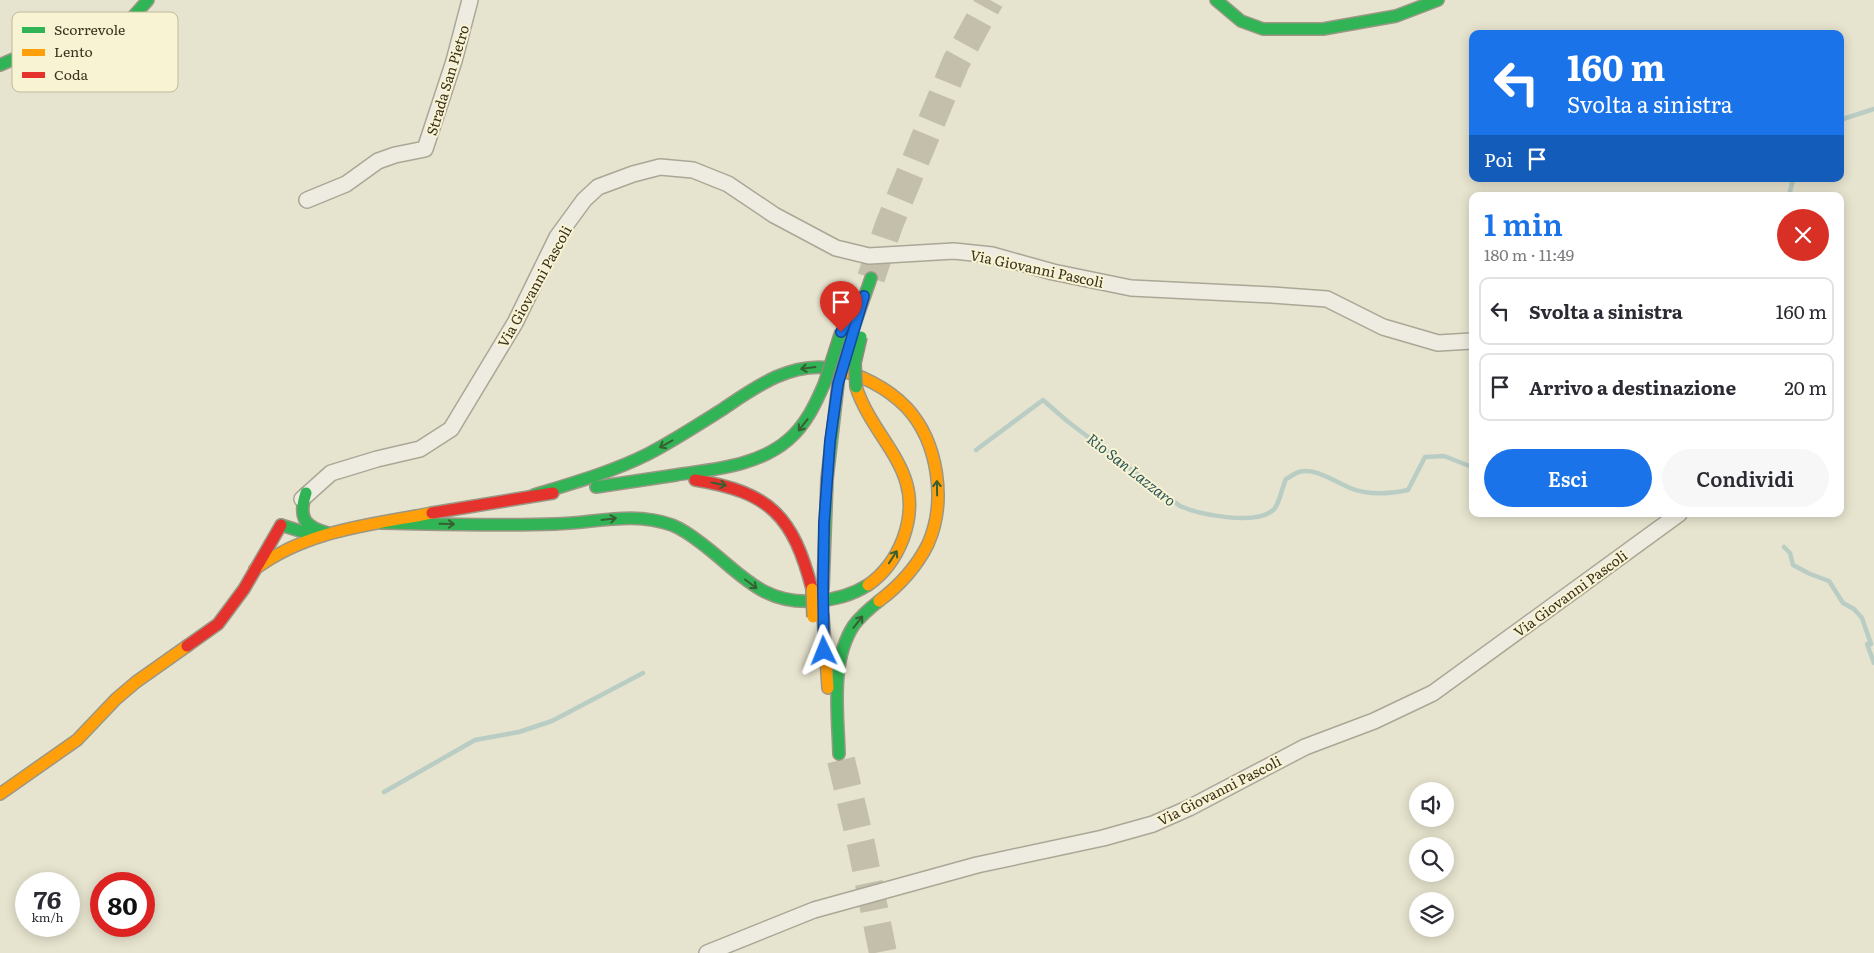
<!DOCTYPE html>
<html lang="it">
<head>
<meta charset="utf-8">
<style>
  :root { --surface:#fff; --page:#f7f7f7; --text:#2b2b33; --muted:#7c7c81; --line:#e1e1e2; --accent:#1a73e8 }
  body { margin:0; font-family:Literata,serif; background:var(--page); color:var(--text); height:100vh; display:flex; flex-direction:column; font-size:19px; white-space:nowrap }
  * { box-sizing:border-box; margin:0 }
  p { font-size:16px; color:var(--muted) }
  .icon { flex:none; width:28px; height:28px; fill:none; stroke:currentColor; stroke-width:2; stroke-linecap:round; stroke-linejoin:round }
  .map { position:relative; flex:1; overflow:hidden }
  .panel { position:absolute; left:1469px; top:192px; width:375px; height:325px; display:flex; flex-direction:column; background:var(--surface); border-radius:10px; box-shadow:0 2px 12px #0003 }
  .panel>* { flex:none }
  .guide { position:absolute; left:1469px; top:30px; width:375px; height:152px; border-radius:10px; box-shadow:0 2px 12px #0003; background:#1a73e8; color:#fff; overflow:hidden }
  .fabs { position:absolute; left:1409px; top:782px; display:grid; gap:10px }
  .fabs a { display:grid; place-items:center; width:45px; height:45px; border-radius:50%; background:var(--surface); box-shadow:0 2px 12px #0003; font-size:25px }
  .speed { position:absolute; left:15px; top:872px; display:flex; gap:10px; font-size:25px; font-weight:700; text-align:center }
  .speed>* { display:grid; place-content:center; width:65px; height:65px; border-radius:50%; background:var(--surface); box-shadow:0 2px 12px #0003; line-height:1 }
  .speed small { font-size:12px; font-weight:400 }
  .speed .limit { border:8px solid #d22; background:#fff; color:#111 }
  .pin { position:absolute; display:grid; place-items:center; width:42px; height:42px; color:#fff; margin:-51px -21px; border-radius:50% 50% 50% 0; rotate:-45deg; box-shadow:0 0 5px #0007 }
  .pin .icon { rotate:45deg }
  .me { position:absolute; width:55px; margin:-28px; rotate:358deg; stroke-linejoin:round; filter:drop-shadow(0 0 4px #0008) }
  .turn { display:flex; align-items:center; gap:18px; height:105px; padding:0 15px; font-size:22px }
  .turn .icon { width:65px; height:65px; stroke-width:2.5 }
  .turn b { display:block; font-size:35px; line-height:42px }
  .then { display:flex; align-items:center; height:48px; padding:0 15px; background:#0003; gap:10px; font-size:19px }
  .round { display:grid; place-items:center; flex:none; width:52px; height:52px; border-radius:26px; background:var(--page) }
  .summary { display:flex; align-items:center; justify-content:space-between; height:85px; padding:0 15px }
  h1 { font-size:30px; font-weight:600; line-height:38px; color:var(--accent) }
  .action { display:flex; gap:10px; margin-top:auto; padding:10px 15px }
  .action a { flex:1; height:58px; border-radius:30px; background:var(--accent); color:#fff; font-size:20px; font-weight:600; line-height:58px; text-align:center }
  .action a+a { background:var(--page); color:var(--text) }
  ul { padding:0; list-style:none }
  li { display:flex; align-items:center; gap:15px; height:68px; margin:0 10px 8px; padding:0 5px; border:2px solid var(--line); border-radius:10px }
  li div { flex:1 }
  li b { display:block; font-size:19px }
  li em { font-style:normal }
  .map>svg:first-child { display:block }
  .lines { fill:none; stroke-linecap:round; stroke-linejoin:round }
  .stream { stroke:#b9cdc4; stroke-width:4.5 }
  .highway-tunnel { stroke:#c4bfab; stroke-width:28; stroke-dasharray:28 14; stroke-linecap:butt }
  .street-casing { stroke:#aba797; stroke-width:18 }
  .fast-casing { stroke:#9b9786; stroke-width:14 }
  .slow-casing { stroke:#9b9786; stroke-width:14 }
  .jam-casing { stroke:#9b9786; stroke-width:14 }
  .street { stroke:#eeece0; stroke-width:15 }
  .fast { stroke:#30b455; stroke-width:11 }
  .slow { stroke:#ff9f0a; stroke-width:11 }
  .jam { stroke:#e5322d; stroke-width:11 }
  .fast-bridge-casing { stroke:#918c7e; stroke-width:14; stroke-linecap:butt }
  .slow-bridge-casing { stroke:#918c7e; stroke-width:14; stroke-linecap:butt }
  .fast-bridge { stroke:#30b455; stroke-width:11 }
  .slow-bridge { stroke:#ff9f0a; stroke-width:11 }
  .oneway { stroke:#375f31 }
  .route-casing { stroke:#114b97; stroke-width:12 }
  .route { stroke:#1a73e8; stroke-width:9 }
  .labels { text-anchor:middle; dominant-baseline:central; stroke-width:4; stroke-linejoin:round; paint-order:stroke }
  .street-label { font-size:14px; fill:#3b311e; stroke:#f8f3d3 }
  .water-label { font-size:15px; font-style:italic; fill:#2c575c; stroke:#f8f3d3 }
  .key { fill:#f8f3d3; stroke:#bfb99d; stroke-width:1 }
  .key-label { font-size:14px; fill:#3b311e }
</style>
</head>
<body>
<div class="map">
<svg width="1874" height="953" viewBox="0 0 1874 953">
  <rect width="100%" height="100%" fill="#e6e3ce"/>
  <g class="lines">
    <!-- stream -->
    <g class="stream">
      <path d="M1840,120L1874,109"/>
      <path d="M1789,196L1793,179"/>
      <path d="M976,450L1043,400L1067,421L1180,506C1200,515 1254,525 1272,511C1279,507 1282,487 1286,479C1290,477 1295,473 1299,472C1315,467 1337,483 1350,488C1369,496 1389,494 1408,490L1425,457L1444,456L1472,467"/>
      <path d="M1784,547L1790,553L1793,565L1810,574L1829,581L1843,603L1854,609L1862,618L1871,644H1867L1874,663"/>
      <path d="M384,792L475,740L519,732L552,721L643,673"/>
    </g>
    <!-- highway-tunnel -->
    <g class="highway-tunnel">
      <path d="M871,278L889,225L956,62L990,0"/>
      <path d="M841,760L861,844L883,953"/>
    </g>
    <defs>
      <g id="street">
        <path d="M307,200L346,184L378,161L395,155L425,149L454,61L470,0"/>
        <path d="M302,499L331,473L377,459L420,449L451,429L515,323L557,237L584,200L598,187L633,174L660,167L693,170L728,184L774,215L836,248L869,256L954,251L992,255L1053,272L1131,288L1272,295L1327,299L1383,327L1438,343L1472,341"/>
        <path d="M707,953L814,910L977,865L1103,838L1153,824L1189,808L1305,747L1374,721L1433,693L1679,514"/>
      </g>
      <g id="fast">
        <path d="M1216,0L1241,21L1263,29H1323L1396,16L1438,0"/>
        <path d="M0,65L30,52L71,45L112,32L131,19L148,0"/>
        <path d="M851,335L871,278"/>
        <path d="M596,487C623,483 649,479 676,475C714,469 758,466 788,440C806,425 816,403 825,382"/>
        <path d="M306,493C298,517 304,527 328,533"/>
        <path d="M534,495C573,483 612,472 648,454C673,441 696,426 720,411C753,389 788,362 830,368"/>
        <path d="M381,523C439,524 497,526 555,524C595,523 633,511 672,525C682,529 692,536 701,543C740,572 761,605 815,601C834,600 852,595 868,585"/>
        <path d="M281,525L310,534L320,535"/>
        <path d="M823,589L827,479L838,384"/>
        <path d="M839,754C838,713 830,661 854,625C861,616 870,608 879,601"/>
      </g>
      <g id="slow">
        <path d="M830,368C858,373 887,387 907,408C938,442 947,501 928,544C917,566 899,586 879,601"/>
        <path d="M856,387C875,444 928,471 903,539C896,557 884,574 868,585"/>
        <path d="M255,569C307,530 370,525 432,513"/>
        <path d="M823,616L828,688"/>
        <path d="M0,794L77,740L116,699L136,682L187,646"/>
      </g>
      <g id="jam">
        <path d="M695,480C770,492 793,516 812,589"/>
        <path d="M432,513L553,493"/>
        <path d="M187,646L218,624L244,589L281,525"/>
      </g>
    </defs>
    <!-- street casing -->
    <use href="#street" class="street-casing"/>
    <!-- fast casing -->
    <use href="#fast" class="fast-casing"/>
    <!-- slow casing -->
    <use href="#slow" class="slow-casing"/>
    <!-- jam casing -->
    <use href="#jam" class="jam-casing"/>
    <!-- street -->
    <use href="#street" class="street"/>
    <!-- fast -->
    <use href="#fast" class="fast"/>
    <!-- slow -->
    <use href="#slow" class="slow"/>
    <!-- jam -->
    <use href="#jam" class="jam"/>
    <defs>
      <g id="fast-bridge">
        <path d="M825,382L841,332"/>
        <path d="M856,387L855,363L861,337"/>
      </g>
      <path id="slow-bridge" d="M812,589L813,617"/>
    </defs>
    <!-- fast-bridge casing -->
    <use href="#fast-bridge" class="fast-bridge-casing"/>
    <!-- slow-bridge casing -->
    <use href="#slow-bridge" class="slow-bridge-casing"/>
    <!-- fast-bridge -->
    <use href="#fast-bridge" class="fast-bridge"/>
    <!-- slow-bridge -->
    <use href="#slow-bridge" class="slow-bridge"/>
  </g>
  <!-- one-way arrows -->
  <defs><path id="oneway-shaft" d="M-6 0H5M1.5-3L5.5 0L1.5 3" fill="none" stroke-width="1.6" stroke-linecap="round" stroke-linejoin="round" transform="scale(1.25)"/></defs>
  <g class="oneway">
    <use href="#oneway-shaft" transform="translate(808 368) rotate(173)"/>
    <use href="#oneway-shaft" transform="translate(803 425) rotate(128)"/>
    <use href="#oneway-shaft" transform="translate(666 444) rotate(151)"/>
    <use href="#oneway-shaft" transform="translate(719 484) rotate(12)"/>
    <use href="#oneway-shaft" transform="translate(937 488) rotate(-91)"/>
    <use href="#oneway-shaft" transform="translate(609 519) rotate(-7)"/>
    <use href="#oneway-shaft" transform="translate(447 524) rotate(1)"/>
    <use href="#oneway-shaft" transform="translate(893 557) rotate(-57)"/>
    <use href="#oneway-shaft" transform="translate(751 584) rotate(37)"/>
    <use href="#oneway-shaft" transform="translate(858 622) rotate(-52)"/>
  </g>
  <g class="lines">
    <defs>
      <path id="route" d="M824,651L823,589L824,523L830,441L838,384L864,296L850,314L841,332"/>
    </defs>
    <!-- route casing -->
    <use href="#route" class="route-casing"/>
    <!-- route -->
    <use href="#route" class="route"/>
  </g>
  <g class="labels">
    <!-- street labels -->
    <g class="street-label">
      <text transform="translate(447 80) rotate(-73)">Strada San Pietro</text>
      <text transform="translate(1037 268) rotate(12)">Via Giovanni Pascoli</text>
      <text transform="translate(534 286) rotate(-61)">Via Giovanni Pascoli</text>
      <text transform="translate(1570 593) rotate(-36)">Via Giovanni Pascoli</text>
      <text transform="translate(1219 790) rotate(-27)">Via Giovanni Pascoli</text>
    </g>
    <!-- water labels -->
    <g class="water-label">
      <text transform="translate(1132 469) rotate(38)">Rio San Lazzaro</text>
    </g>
  </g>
  <!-- legend -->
  <rect x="12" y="12" width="166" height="80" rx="8" class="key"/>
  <rect x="22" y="27" width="23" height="6" fill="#30b455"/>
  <rect x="22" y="49" width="23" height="7" fill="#ff9f0a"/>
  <rect x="22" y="72" width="23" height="6" fill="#e5322d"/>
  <g class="key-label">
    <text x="54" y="35">Scorrevole</text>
    <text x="54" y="57">Lento</text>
    <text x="54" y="80">Coda</text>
  </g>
</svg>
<div class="fabs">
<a><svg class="icon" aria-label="sound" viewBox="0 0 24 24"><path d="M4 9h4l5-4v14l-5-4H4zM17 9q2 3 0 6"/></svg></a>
<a><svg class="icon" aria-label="search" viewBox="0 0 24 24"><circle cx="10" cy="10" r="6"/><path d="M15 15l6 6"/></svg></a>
<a><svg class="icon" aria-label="layers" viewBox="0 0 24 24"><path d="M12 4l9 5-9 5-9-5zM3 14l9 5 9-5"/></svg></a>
</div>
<div class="speed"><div>76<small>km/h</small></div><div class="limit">80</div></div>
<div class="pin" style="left:841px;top:332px;background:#d93025"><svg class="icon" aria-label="arrive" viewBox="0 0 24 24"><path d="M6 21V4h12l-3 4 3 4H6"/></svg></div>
<svg class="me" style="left:824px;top:651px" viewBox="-20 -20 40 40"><path d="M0-17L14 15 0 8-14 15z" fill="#1a73e8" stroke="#fff" stroke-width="4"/></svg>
<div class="guide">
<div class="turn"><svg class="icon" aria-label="left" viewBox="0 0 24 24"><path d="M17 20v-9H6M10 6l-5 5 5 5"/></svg><div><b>160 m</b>Svolta a sinistra</div></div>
<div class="then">Poi<svg class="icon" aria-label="arrive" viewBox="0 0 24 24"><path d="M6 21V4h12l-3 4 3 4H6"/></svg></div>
</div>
<section class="panel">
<div class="summary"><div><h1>1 min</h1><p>180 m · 11:49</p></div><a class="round" style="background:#d93025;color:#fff"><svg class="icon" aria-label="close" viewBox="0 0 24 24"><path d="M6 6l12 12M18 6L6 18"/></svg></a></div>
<ul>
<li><svg class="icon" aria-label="left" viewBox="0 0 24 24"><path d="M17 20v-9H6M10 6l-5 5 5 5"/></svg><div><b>Svolta a sinistra</b></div><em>160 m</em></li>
<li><svg class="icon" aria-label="arrive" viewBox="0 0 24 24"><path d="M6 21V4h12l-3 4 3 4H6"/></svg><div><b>Arrivo a destinazione</b></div><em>20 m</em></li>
</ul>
<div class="action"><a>Esci</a><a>Condividi</a></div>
</section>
</div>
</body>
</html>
